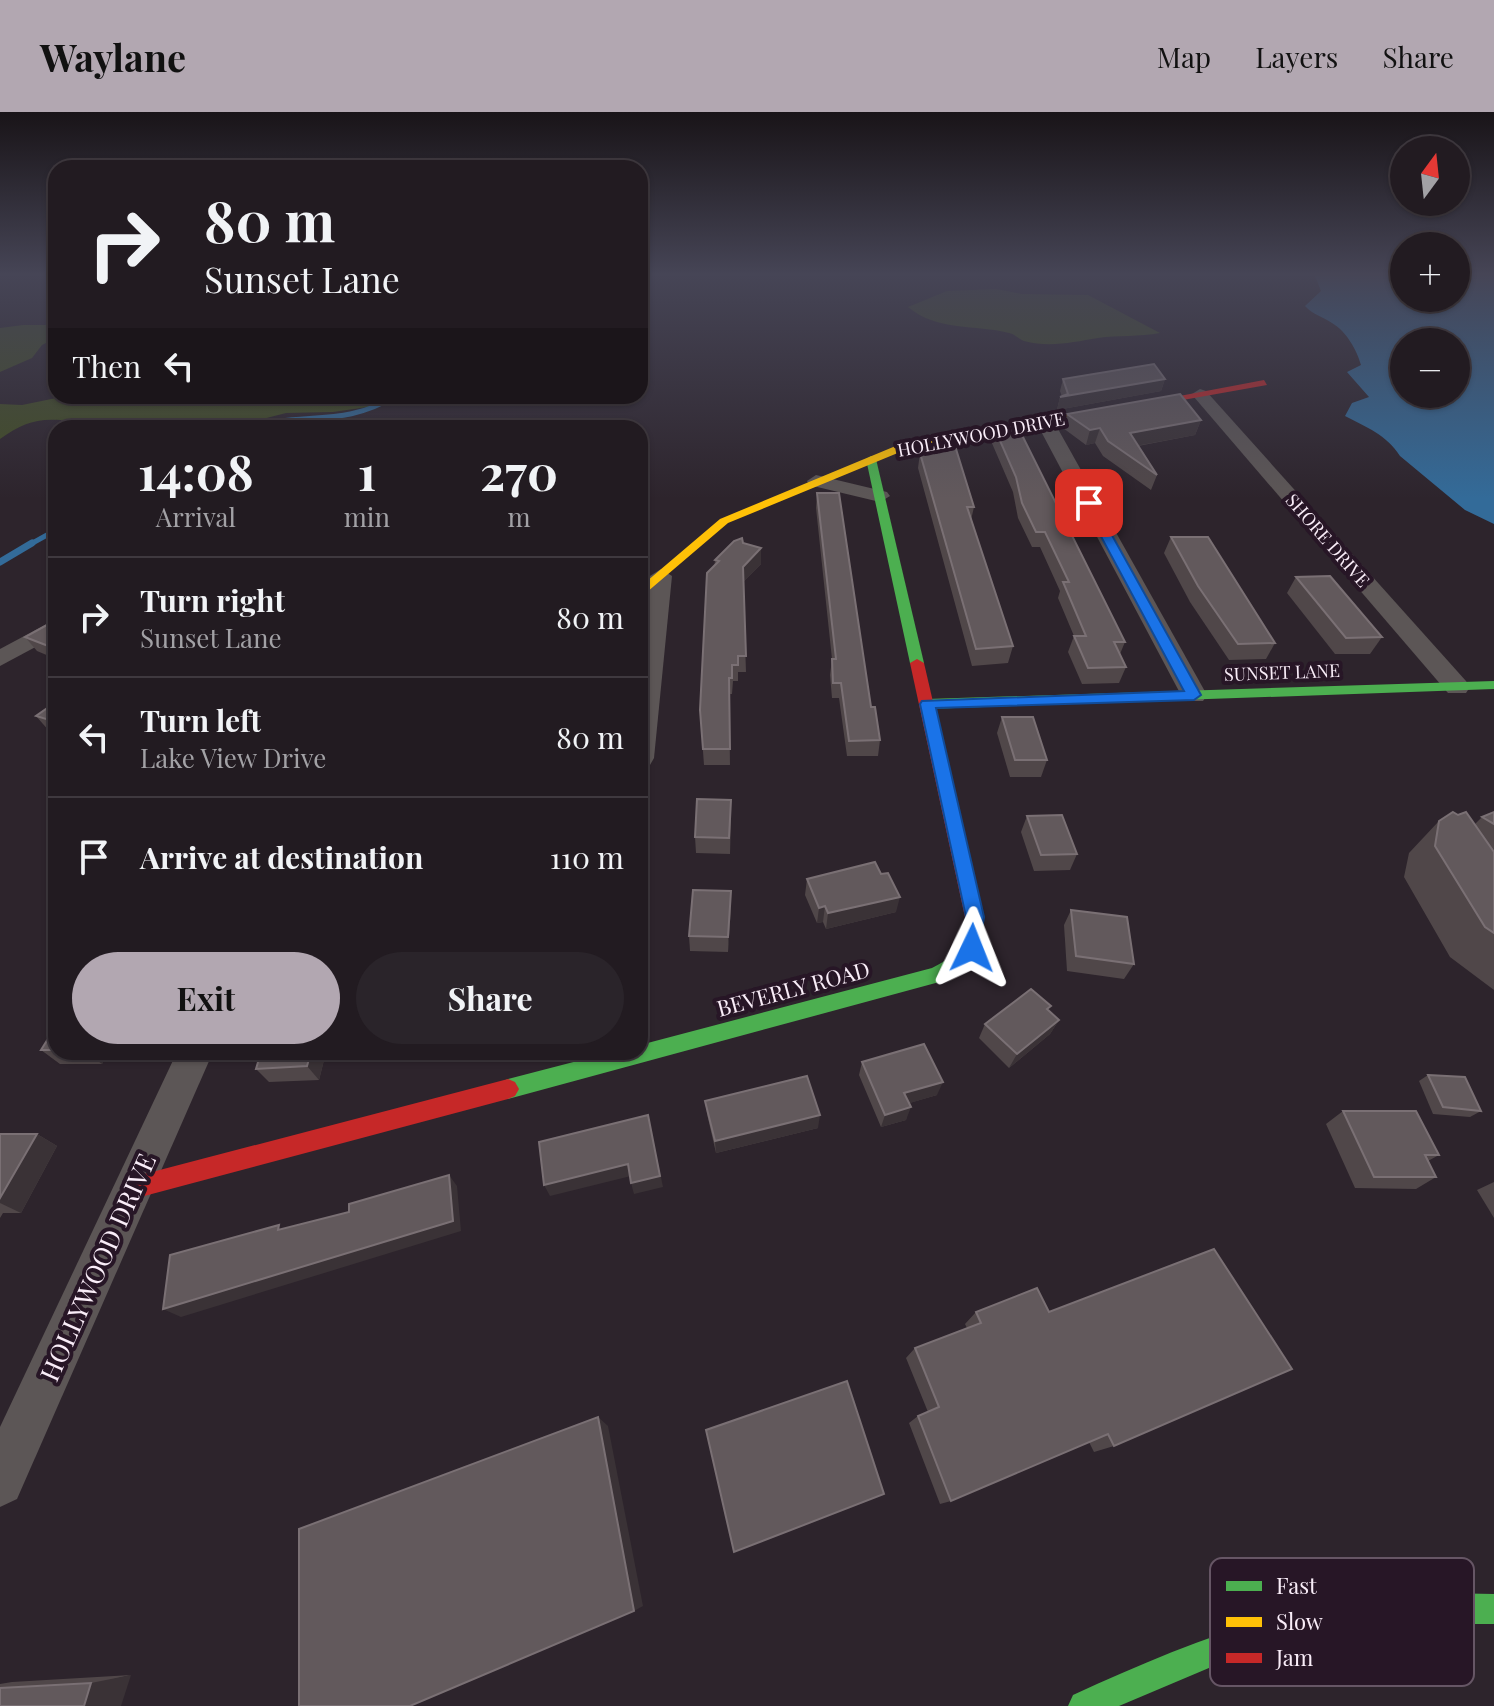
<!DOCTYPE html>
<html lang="en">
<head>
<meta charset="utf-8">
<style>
  :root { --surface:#221b21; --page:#2a242a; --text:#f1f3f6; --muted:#a2a1a5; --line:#3f393f; --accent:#b2a7b1 }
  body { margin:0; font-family:"Playfair Display",serif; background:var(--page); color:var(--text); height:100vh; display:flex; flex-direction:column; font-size:30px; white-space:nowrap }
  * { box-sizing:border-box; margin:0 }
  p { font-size:26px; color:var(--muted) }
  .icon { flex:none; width:44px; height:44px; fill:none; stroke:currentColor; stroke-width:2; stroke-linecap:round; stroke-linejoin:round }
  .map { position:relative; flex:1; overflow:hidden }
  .details { position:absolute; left:48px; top:308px; width:600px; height:640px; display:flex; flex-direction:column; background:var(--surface); border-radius:24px; box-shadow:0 2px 6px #0004,0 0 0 2px var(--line) }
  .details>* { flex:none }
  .hud { position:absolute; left:48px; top:48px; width:600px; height:244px; border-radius:24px; box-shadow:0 2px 6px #0004,0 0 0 2px var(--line); background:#221b21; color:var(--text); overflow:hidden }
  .needle { width:52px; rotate:15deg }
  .tools { position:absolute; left:1390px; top:24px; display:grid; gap:16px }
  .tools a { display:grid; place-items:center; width:80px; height:80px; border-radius:50%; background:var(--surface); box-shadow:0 2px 6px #0004,0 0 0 2px var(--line); font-size:40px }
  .pin { position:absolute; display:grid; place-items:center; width:68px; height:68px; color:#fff; margin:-34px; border-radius:16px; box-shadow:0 4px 12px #0006 }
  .me { position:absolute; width:88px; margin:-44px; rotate:2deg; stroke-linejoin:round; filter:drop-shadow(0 0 6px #0008) }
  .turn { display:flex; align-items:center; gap:28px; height:168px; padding:0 24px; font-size:36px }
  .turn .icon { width:104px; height:104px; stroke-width:2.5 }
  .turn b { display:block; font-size:56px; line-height:68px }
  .then { display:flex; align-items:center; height:76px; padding:0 24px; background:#0003; gap:16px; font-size:30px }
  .eta { display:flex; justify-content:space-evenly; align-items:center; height:136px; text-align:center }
  .eta b { font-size:48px; font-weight:700; line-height:56px }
  .cta { display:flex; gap:16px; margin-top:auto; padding:16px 24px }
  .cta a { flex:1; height:92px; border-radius:48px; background:var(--accent); color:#111; font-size:32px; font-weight:700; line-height:92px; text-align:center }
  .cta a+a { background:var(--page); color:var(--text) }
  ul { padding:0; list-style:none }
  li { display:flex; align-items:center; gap:24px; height:120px; padding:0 24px; border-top:2px solid var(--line) }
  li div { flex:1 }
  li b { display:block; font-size:30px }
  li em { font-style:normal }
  header { display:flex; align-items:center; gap:48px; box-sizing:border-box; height:112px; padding:0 40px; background:var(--accent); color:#111 }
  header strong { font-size:38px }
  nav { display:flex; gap:44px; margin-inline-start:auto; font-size:28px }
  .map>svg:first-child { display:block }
  .green { fill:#424d24 }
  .water { fill:#336b99; fill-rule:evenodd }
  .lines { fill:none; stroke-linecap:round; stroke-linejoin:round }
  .stream-far1 { stroke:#336b99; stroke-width:5 }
  .stream { stroke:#336b99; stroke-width:7 }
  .street { fill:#5c5656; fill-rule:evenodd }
  .fast { fill:#4caf50; fill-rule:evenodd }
  .slow { fill:#ffc107; fill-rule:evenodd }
  .jam { fill:#c62828; fill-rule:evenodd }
  .wall { fill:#504749 }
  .shaded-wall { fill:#3a3236 }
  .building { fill:#62595c; stroke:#7a7074; stroke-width:2 }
  .route { fill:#1a73e8; stroke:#114b97; stroke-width:2 }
  .labels { text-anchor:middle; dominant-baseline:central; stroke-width:8; stroke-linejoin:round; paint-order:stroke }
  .far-street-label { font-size:18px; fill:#f9edf8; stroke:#271626 }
  .street-label { font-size:22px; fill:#f9edf8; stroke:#271626 }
  .near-street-label { font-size:26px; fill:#f9edf8; stroke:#271626 }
  .key { fill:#271626; stroke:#665665; stroke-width:2 }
  .key-label { font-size:22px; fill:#f9edf8 }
</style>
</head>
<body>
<header>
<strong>Waylane</strong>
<nav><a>Map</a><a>Layers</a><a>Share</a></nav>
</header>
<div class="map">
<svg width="1494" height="1594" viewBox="0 0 1494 1594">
  <rect width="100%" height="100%" fill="#2d242c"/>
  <!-- green -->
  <g class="green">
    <path d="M996,177L1022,182L1088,183L1160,221C1139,225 1118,223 1098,226C1073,230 1050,236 1024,229C1018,227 1015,222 1009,221C975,212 938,220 908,195L947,179Z"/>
    <path d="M23,213H56V226L42,233L32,246L0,260V216Z"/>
    <path d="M66,284H419L409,289L333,300L286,301L227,316H69L61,308C35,306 21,312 0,327V292L22,293Z"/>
  </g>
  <!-- water -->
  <path class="water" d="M1315,164H1404V186H1456V164H1494V412L1465,398L1400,344C1387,323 1366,315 1345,304L1352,291L1369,285L1347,260L1361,253C1357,238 1346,219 1332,211C1322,204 1313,203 1305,194L1321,179ZM1404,230H1456V282H1404Z"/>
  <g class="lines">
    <!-- stream-far1 -->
    <g class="stream-far1">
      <path d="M248,316C302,299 344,316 395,284"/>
      <path d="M29,433L56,418"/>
    </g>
    <!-- stream -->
    <path class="stream" d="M0,450L32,431"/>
    <!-- street -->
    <g class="street">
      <path d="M1200,277L1206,279L1466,569L1470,575L1466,581H1448L1194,285L1192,282Z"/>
      <path d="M1044,303L1053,308L1207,583L1203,589H1185L1181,583L1035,308Z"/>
      <path d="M816,363L887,380L890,384L880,390L809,373L807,369Z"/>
      <path d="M661,457L672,464L654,646L650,653L640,655V541L650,464Z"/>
      <path d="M56,507V524L0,554V537Z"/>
      <path d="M177,940H213L17,1387L0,1395V1315Z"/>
    </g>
    <!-- fast -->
    <g class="fast">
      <path d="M871,344L876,347L924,551L917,555L910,551L866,347Z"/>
      <path d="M1494,569V577L927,597L920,592L927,587Z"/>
      <path d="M975,803L981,805L984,810C982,838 968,856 943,869L508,987L501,984L497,977L501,970L508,967L612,940H640V933L932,856C965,840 956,832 969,805Z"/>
      <path d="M1441,1481L1494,1482V1512H1389L1319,1522L1216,1553L1119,1594H1068L1073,1583C1191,1529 1309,1481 1441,1481Z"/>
    </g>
    <!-- slow -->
    <path class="slow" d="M1121,293L1124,294V298L905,338L728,411L640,486V475L720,407L898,333Z"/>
    <!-- jam -->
    <g class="jam">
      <path d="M1264,268L1267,273L1121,299L1116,296Z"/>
      <path d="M917,547L924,551L984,810L981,815H969L966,810L910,551Z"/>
      <path d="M508,967L515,970L519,977L515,984L508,987L133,1087L125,1084L122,1076L125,1068L133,1065Z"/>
    </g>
  </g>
  <!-- wall -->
  <g class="wall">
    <path d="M1063,267H1165L1161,279L1057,298L1060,285H1062L1060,279Z"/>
    <path d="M1067,302L1201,308L1195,323L1138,334L1157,363L1151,378L1103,344L1095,331L1086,333L1063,316Z"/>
    <path d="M994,315L1125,530L1120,542L1126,555L1119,571L1082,572L1068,540L1074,524L1058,486L1060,479L1040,435H1032L1018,406L1013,380L991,329Z"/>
    <path d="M920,341L974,395L971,408L1013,534L1008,551L972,554L918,356Z"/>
    <path d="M817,381L880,628L878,644H847L839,586H832L830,563L832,547L816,396Z"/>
    <path d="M1171,425L1275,531L1266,547L1229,548L1190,490L1164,441Z"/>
    <path d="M743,431L761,436V452L743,470L746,560H738V569H733L732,582H729L730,653H704L700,598L715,448Z"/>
    <path d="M1296,465L1382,525L1370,542H1335L1287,481Z"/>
    <path d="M56,502V547L37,539L25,525L47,513Z"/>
    <path d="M56,590V622L50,620L36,604Z"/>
    <path d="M1002,605L1047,648L1041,665H1010L997,621Z"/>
    <path d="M1494,700V878L1450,845L1404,765L1409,741L1439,709L1458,703L1475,712L1482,705Z"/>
    <path d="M731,704L730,742L696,741L695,725Z"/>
    <path d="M1027,704L1077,742L1070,758L1034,759L1021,720Z"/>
    <path d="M881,762L896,800L826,817L823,810L817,811L805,783L807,767Z"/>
    <path d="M731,779V795L728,840L690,839L689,824Z"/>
    <path d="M1071,798L1134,852L1124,867L1067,859L1064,813Z"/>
    <path d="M1049,899L1059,908L1050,922L1009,956L979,926L985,912Z"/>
    <path d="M56,914V940H109L102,952H60L41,938Z"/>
    <path d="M326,940L319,968L269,970L256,957Z"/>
    <path d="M862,950L937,983L909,991L906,1008L881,1015L859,963Z"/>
    <path d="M1428,963L1481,999L1470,1005L1433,1002L1419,969Z"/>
    <path d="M705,989L818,1016L716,1041L707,1002Z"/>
    <path d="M1343,999L1439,1043L1428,1049L1436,1065L1416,1077L1355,1076L1326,1012Z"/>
    <path d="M0,1022H37L57,1034L21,1101H3L0,1106Z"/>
    <path d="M1494,1070V1106L1477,1078Z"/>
    <path d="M1037,1176L1114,1334L1094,1340L1089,1330L951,1389L940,1392L909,1311L918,1304L928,1300L906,1246L915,1236L967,1216L965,1212L976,1200Z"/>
    <path d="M131,1563L0,1594V1572L12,1570Z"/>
  </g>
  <!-- shaded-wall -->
  <g class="shaded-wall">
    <path d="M1165,267L1161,279L1057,298L1060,285Z"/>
    <path d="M1201,308L1195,323L1125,336L1130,321Z"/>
    <path d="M1100,316L1095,331L1086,333L1090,318Z"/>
    <path d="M761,436V452L743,470V455Z"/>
    <path d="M731,779V795L728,840V825Z"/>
    <path d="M900,785L896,800L826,817L828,801Z"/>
    <path d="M825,794L823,810L817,811L819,796Z"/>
    <path d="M1059,908L1050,922L1009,956L1017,942Z"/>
    <path d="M86,940H109L102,952Z"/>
    <path d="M311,940H326L319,968L307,954Z"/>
    <path d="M943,970L937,983L900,994L904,981Z"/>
    <path d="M911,995L906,1008L881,1015L885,1003Z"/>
    <path d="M648,1003L663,1075L634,1082L631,1071Z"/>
    <path d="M820,1003L818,1016L716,1041L715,1029Z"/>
    <path d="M37,1022L57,1034L21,1101L0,1091V1086Z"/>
    <path d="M628,1052L631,1064L550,1084L544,1073Z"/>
    <path d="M449,1063L457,1074L461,1119L181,1205L163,1197Z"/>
    <path d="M598,1305L608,1314L643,1494L634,1499Z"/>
    <path d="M131,1563L121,1594H84L91,1571Z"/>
  </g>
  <!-- building -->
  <g class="building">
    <path d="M1154,252L1165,267L1060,285L1068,282L1063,267Z"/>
    <path d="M1180,282L1201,308L1130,321L1157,363L1108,329L1100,316L1090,318L1067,302Z"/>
    <path d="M1016,311L1125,530H1114L1126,555L1088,556L1074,524H1086L1063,470H1069L1045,420H1036L1022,391L1016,365L994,315Z"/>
    <path d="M944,331L956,337L974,395H967L1013,534L976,537L920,341Z"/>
    <path d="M817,381H839L871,595H875L880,628L849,629L841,571H833L832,547H836Z"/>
    <path d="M1171,425H1208L1275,531L1238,532L1198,474Z"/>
    <path d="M742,426L743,431L761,436L743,455L746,544H738V553H732V566H729L730,637H703L700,598L707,461L719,449L715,448L734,429Z"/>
    <path d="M1330,464L1382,525L1346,526L1296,465Z"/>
    <path d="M52,501L56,502V537L25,525L47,513Z"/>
    <path d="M56,590V610L36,604Z"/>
    <path d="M1002,605H1033L1047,648H1015Z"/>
    <path d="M697,687L731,688L729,726L695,725Z"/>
    <path d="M1453,700L1458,703L1466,700L1494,740V821L1485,815L1435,734L1439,709Z"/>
    <path d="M1494,700V712L1482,705Z"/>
    <path d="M1062,703L1077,742L1041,743L1027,704Z"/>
    <path d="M875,750L881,762L888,761L900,785L828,801L825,794L819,796L807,767Z"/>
    <path d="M693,778L731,779L728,825L689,824Z"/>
    <path d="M1071,798L1127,805L1134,852L1076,844Z"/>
    <path d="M1031,877L1051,894L1047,897L1059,908L1017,942L985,912Z"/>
    <path d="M56,914V938H41Z"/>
    <path d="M924,932L943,970L904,981L911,995L885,1003L862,950Z"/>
    <path d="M261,940H311L307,954L256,957Z"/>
    <path d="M1428,963L1465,965L1481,999L1443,995Z"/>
    <path d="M807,964L820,1003L715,1029L705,989Z"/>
    <path d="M1343,999H1416L1439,1043H1425L1436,1065H1374Z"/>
    <path d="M648,1003L660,1064L631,1071L628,1052L544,1073L539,1030Z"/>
    <path d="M0,1022H37L0,1086Z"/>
    <path d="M449,1063L453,1109L163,1197L170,1143L279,1113L278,1118L349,1100V1092Z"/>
    <path d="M1214,1137L1292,1257L1114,1334L1108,1322L951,1389L918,1304L939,1295L915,1236L981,1211L976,1200L1037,1176L1049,1200Z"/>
    <path d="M847,1269L884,1382L734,1440L706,1318Z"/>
    <path d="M598,1305L634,1499L410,1594H299V1417Z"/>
    <path d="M91,1571L84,1594H0V1576Z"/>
  </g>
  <!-- sky -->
  <linearGradient id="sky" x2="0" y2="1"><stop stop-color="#191418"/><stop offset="0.42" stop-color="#464556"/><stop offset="1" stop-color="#464556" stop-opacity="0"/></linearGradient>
  <rect width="1494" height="387" fill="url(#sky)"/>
  <!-- route -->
  <path class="route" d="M1089,388L1094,391L1201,583L1194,588L936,596L984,805L978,841H965L962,836L966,805L920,592L922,589L1184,579L1083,391Z"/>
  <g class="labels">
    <!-- far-street labels -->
    <g class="far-street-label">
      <text transform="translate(981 322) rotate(-11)">HOLLYWOOD DRIVE</text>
      <text transform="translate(1328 428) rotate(49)">SHORE DRIVE</text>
      <text transform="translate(1282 560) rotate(-2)">SUNSET LANE</text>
    </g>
    <!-- street labels -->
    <g class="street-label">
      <text transform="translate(793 876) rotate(-15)">BEVERLY ROAD</text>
    </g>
    <!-- near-street labels -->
    <g class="near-street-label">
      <text transform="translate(97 1155) rotate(-66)">HOLLYWOOD DRIVE</text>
    </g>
  </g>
  <!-- legend -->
  <rect x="1210" y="1446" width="264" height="128" rx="12" class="key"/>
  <rect x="1226" y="1469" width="36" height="10" fill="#4caf50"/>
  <rect x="1226" y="1505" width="36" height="10" fill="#ffc107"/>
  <rect x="1226" y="1541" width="36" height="10" fill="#c62828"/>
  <g class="key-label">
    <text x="1276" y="1482">Fast</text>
    <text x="1276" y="1518">Slow</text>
    <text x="1276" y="1554">Jam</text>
  </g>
</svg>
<div class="tools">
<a><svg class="needle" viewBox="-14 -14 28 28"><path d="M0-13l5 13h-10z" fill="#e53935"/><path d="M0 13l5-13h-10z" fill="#a2a1a5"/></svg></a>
<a>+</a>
<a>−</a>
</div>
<div class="pin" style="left:1089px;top:391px;background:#d93025"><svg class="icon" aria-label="arrive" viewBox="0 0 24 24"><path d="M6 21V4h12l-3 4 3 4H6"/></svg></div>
<svg class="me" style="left:972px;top:836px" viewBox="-20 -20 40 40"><path d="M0-17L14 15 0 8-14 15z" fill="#1a73e8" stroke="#fff" stroke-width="4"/></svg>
<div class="hud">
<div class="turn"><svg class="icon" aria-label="right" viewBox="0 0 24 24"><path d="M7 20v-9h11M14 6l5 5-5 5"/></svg><div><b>80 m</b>Sunset Lane</div></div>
<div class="then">Then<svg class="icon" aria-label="left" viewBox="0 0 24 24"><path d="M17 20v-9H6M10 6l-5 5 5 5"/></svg></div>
</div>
<section class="details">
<div class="eta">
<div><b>14:08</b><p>Arrival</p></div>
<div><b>1</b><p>min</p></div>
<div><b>270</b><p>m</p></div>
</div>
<ul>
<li><svg class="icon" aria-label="right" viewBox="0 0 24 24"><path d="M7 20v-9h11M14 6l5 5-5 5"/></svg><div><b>Turn right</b><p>Sunset Lane</p></div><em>80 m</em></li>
<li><svg class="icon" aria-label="left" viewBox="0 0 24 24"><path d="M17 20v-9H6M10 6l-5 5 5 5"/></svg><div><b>Turn left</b><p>Lake View Drive</p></div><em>80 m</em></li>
<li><svg class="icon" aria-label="arrive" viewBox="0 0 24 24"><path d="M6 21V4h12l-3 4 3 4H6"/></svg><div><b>Arrive at destination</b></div><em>110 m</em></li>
</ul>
<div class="cta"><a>Exit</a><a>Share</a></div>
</section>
</div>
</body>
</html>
